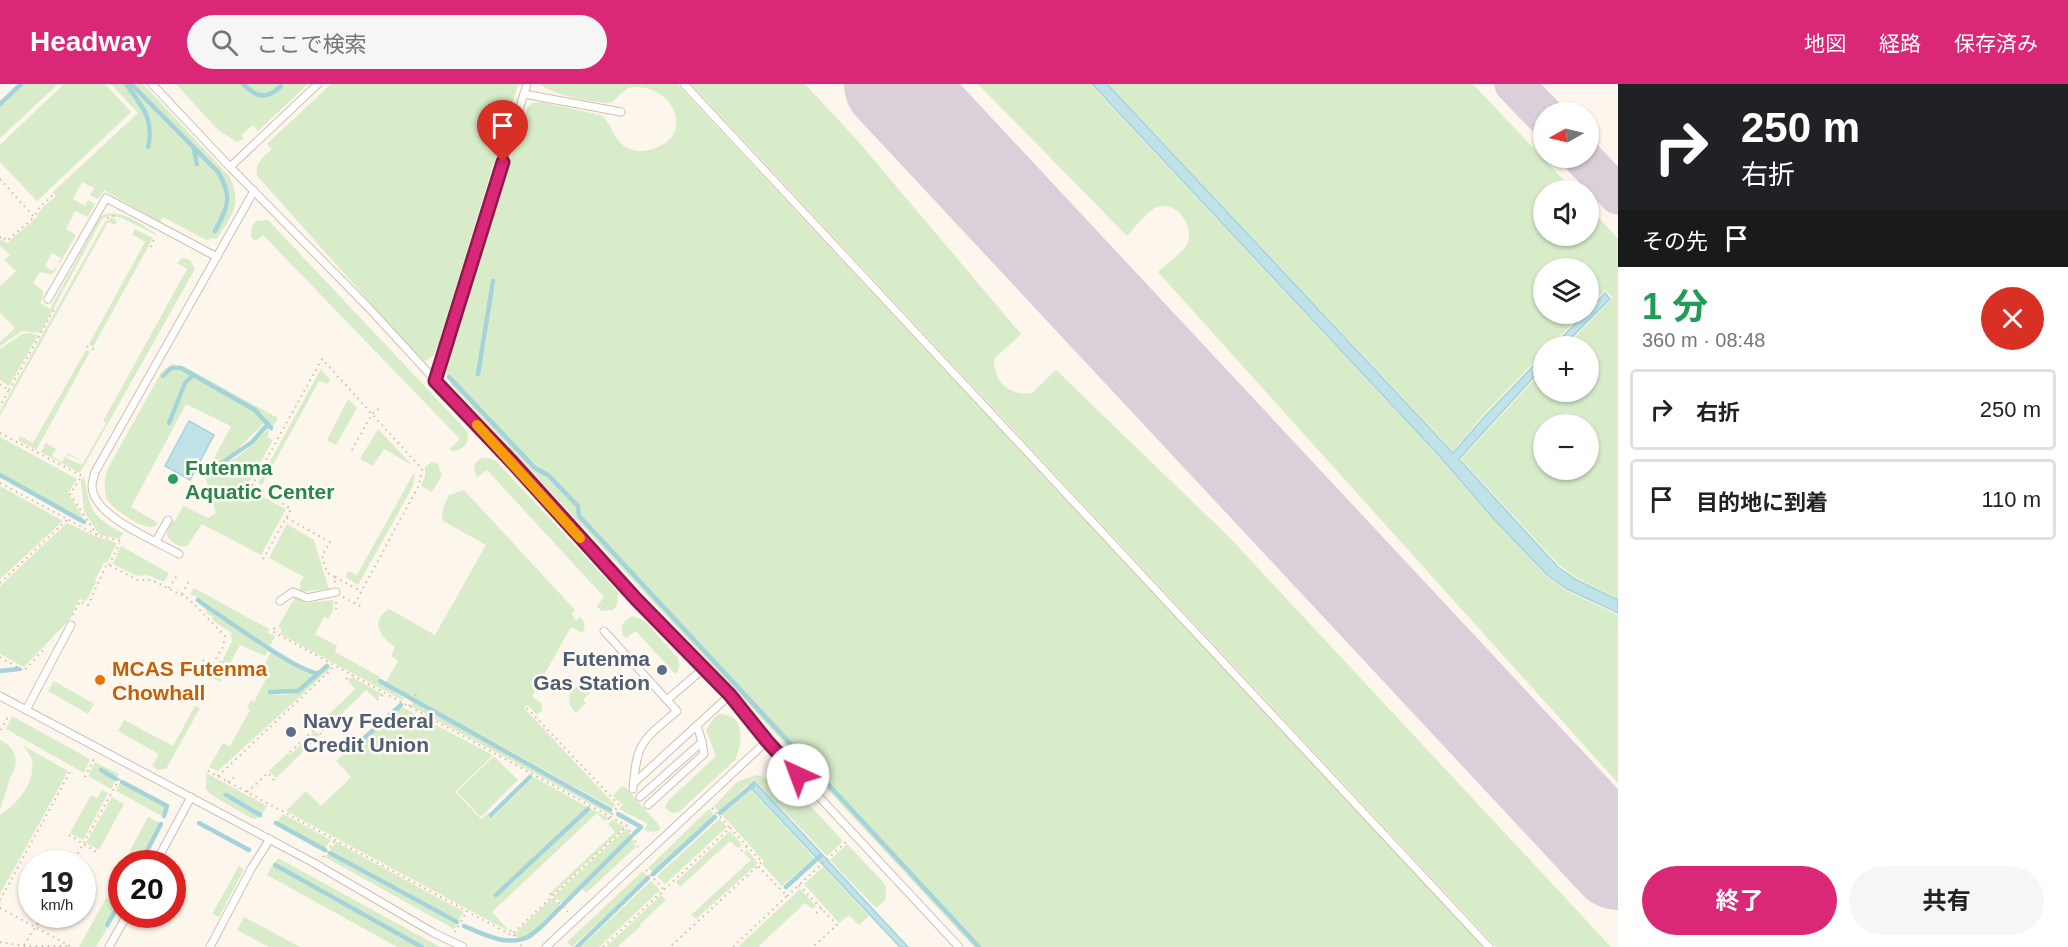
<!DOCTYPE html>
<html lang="ja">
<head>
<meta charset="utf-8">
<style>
  :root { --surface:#fff; --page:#f6f6f6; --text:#222; --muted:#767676; --line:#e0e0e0; --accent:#db2777 }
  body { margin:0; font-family:Arial,"Noto Sans JP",sans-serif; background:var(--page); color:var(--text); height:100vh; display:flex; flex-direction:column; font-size:22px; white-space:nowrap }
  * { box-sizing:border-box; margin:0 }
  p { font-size:20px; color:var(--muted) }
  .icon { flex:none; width:33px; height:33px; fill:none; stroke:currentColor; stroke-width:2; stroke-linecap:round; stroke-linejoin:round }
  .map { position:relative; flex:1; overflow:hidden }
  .panel { display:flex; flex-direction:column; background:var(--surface); width:450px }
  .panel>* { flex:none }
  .guide { background:#202124; color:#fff; overflow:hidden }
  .needle { width:39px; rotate:262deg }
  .buttons { position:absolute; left:1533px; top:18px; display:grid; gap:12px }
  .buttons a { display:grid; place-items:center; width:66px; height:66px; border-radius:50%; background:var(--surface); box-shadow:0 2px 4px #0004; font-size:30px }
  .speed { position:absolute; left:18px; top:766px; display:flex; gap:12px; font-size:30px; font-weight:700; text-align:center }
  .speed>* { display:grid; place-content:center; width:78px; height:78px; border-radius:50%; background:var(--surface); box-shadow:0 2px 4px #0004; line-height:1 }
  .speed small { font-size:15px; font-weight:400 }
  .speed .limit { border:9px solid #d22; background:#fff; color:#111 }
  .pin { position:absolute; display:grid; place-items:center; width:51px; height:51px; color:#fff; margin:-62px -26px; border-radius:50% 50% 50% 0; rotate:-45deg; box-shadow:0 0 6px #0007 }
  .pin .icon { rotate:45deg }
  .me { position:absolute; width:66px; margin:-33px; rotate:317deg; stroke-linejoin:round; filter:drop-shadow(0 0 4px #0008) }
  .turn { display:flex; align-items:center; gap:21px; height:126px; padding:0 24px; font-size:27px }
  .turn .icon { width:78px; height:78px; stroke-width:2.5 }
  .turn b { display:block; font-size:42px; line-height:51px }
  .then { display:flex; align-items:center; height:57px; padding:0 24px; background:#0003; gap:12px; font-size:22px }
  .round { display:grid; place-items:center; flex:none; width:63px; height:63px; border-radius:32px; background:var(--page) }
  .summary { display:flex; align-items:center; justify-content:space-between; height:102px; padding:0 24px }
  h1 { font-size:36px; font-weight:700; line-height:45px; color:#1e9e55 }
  .button { display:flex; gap:12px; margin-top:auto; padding:12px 24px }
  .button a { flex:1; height:69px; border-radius:36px; background:var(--accent); color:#fff; font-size:24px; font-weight:700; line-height:69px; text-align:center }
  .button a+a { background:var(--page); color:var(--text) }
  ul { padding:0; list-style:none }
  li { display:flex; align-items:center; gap:18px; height:81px; margin:0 12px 9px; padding:0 12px; border:3px solid var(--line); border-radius:6px }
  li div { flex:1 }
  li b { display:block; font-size:22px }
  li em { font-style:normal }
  header { display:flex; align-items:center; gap:36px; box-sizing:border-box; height:84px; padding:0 30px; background:var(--accent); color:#fff }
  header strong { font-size:28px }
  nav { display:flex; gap:33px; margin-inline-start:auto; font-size:21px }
  .search { width:420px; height:54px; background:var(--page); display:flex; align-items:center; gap:15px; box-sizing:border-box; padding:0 21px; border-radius:33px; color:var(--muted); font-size:22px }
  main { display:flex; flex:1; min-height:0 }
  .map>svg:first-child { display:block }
  .green { fill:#d8ecc9; fill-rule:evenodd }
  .water { fill:#bfe3e8; stroke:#a5d3da; stroke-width:1.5 }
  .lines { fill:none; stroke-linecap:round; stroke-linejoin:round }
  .stream { stroke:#a5d3da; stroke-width:4.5 }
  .taxiway { stroke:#dbcfda; stroke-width:39 }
  .runway { stroke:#dbcfda; stroke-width:98 }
  .service-casing { stroke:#d1beb0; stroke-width:9 }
  .path { stroke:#d9b8a5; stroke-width:2; stroke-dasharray:1.5 4.5; stroke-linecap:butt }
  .service { stroke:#fff; stroke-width:7 }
  .route-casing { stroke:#8e194d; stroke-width:15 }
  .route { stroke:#db2777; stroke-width:10 }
  .slow { stroke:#f59e0b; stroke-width:10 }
  .leisure-dot { fill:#2e9e5b; stroke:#fffaf3; stroke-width:2 }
  .service-dot { fill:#5c6f8a; stroke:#fffaf3; stroke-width:2 }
  .food-dot { fill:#e8710a; stroke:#fffaf3; stroke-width:2 }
  .labels { text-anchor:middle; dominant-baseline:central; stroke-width:5; stroke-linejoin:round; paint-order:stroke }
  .leisure-label { font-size:21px; font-weight:bold; fill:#27864d; stroke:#fffaf3; text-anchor:start }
  .service-label { font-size:21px; font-weight:bold; fill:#4e5e75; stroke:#fffaf3; text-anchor:end }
  .food-label { font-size:21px; font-weight:bold; fill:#c56008; stroke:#fffaf3; text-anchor:start }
</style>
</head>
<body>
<header>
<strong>Headway</strong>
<div class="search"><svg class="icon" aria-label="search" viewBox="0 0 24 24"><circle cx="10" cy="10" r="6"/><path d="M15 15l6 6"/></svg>ここで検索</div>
<nav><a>地図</a><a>経路</a><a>保存済み</a></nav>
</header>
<main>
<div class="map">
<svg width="1618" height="863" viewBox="0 0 1618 863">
  <rect width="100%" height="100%" fill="#fdf6ec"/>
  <!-- green -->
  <g class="green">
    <path d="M23,0H58L0,54V22Z"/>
    <path d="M64,0H105L131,28L37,117L0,78V61Z"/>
    <path d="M111,0H124L147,34L150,44L148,64C161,42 139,18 127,0H130L192,63L196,80H198L194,65C206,78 227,94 227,112C227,125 218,138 213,148L216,149C230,125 235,113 219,87L133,0H142L147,4L229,92C243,120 232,132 216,155L213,154L206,156L163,133L160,138L104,106L98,115L90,111L94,104L82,98L73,115L85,122L88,116L95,120L88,133L75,127L66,145L76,151L60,179L58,178L61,174L52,169L45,182L53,187L55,183L57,184L52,191L40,188L33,199L43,207V214L40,219L50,225L100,133C118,121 141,141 157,150L156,151L120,133L107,132L102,135L40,249L22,247L0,262V258L15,244L0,229V202L16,187L4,176L10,171L0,162V157L2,155L7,159L36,134L41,125L56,112L53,108L138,29Z"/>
    <path d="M176,0H308L258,47L253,41L241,51L244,55L237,58L218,46Z"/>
    <path d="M331,0H518L438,261L433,272L425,277L418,272L258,93C253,79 263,74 272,65L267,60Z"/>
    <path d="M541,0H677L1484,863H974L452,302C445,291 445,285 448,273L527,24L532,19L540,18L601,31C612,39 613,56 626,63C634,68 644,68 652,65C696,53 675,0 632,3C622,5 618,15 610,19C596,19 550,11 541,0Z"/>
    <path d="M691,0H805L857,56L1021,250L994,275C994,298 1008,312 1032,309L1056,286L1229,453L1611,863H1496Z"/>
    <path d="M978,0H1090L1430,363L1488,430L1546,492L1567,507L1618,531V699L1158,188C1166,180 1179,171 1186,162C1197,144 1177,116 1157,123C1148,126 1134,145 1127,152Z"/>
    <path d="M1108,0H1473L1573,106H1544V152H1588L1589,123L1618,155V515L1577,494L1559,481L1461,375L1543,286L1544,308H1588V262H1566L1613,214L1605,206L1589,223L1588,184H1544V230H1582L1550,262H1544L1543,269L1484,330L1453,367ZM1588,340V386H1544V340Z"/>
    <path d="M111,134L117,136L115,141L108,138L0,332V327L105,138Z"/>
    <path d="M268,136L467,347C470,358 465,365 454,367L449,365L460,355L263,151L255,157L251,153L252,142L256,137Z"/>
    <path d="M135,145L153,154L93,263L89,260L145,158L132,150Z"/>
    <path d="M182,174L190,176L195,185L80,389L41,368L46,359L56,365L52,372L62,378L68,369L80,376L67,371L66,374L82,381L106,339L103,337L187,185L177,179Z"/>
    <path d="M30,249L38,251L9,302L0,296V265L22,250Z"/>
    <path d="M86,266L90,268L36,366L18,356L20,352L33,359Z"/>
    <path d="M172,280L185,283L278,334L273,343L256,325L178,282C169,281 164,286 161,293L163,295L170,286L175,284L190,291L183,298L167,338L168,341L171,339L187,300L194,293L254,327L264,339L233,370L219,379L217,382C236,378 254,359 268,345L269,348L267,353L273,356L246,404L286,425L261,471L202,440L187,462C179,463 172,460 167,452V448L173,436L175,437L183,422L208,434L216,429L205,392L231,342L186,320L131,423L158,439C155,442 155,443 150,443C140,443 111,424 107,415C103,405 105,396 107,386L162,287Z"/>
    <path d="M321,285L330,296L328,300L319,297L262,401L258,399Z"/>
    <path d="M348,315L357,324L336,361L327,356Z"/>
    <path d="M378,345L412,381L384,365L373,382L360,375Z"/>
    <path d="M0,353L77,395L68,409L85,437L0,389Z"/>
    <path d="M482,374H488L496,377L618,508L617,521L613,526L601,527L597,522L604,513L487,386L477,393L474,386L476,378Z"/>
    <path d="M432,378L438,380L442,391L432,408L421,402L425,392V383Z"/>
    <path d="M415,387L413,402L358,501L346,493L348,487L357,491Z"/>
    <path d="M84,392C90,425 91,433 123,449L119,455L99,450L84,427L81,397Z"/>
    <path d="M0,402L63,437L0,495Z"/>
    <path d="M464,406L575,526L572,530L576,537L580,533C585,538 586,543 583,549L571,543L532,612L542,620V626L537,631L528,621L524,624L615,721L613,724L386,598L398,577L391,572L395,563C381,554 369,537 389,525L435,551L486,461L443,437C440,427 445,420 449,411Z"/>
    <path d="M67,439L95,452L117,459L107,479L104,478L95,497L96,498L86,517L79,515L70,535L24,583L0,570V502Z"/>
    <path d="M287,440L314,456L329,505L300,508V499L304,493L269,474Z"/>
    <path d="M121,462L169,489L164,498L147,491L137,492L113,480Z"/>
    <path d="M194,504L269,545L268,549L275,552L270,562L233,539L200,514L190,510Z"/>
    <path d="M295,513L306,519L333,516V526L328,535L324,533L315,550L337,562L335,568L380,593L377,597L404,614L402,616L280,550L282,545L278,543Z"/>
    <path d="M198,518L268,567L265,572L240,561L220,598L206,590L211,583L214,585L219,576L222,577L233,555L230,552L232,549L212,536L213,533L206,529L207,527Z"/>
    <path d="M633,532L645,537L678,574C680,581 680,585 675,590L636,547L626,554C617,546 623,536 633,532Z"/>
    <path d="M271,568L304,588L315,591L298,605L270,606L269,610L284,611L299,608L330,582L332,583L218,687L209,683L223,659L230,662L250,626L247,624L251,616L254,618L269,589L262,585Z"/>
    <path d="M352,593L382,610L376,615L366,606L323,648L317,642L355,605L348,596Z"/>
    <path d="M54,597L94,620L88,630L48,607Z"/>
    <path d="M580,600L587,601L591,605L590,609L583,616L586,619L576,629C566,618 567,608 580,600Z"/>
    <path d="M413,617L612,729L611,731L411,622Z"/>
    <path d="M195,622L200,624L166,685L158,686L152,682L159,670L118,647L124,636L173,662Z"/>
    <path d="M402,623L493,671L455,708L481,735L488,729L493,733L534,693L587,723L494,810V813H497L591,725L609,734L605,737L597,729L492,828L510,848L286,727L306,707L321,722L351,693L336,677L347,666L351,669Z"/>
    <path d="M719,630C746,630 743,658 735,676L679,728C673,730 669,728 665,723L667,718L716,672L706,646L714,634Z"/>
    <path d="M12,632L90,675L84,689L6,645Z"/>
    <path d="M315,647L320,651L276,694L269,687L288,669L290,671Z"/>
    <path d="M0,656C11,660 18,671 15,683C14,688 10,692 9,697C6,707 4,715 0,725Z"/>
    <path d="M22,661L68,687L0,810V731C17,721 36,698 32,676C31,671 25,665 22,661Z"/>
    <path d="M494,672L518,696L481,733L457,708Z"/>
    <path d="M95,678L119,690L117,693L100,684L98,687L115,697L111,705L88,692Z"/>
    <path d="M206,689L267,722L262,730L226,709L224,710V713L259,733L255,735L251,734L210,710L206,705Z"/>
    <path d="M757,691L793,703L843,757L827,772L754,695L719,728L714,722L738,697Z"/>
    <path d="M120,698L164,723L162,732L116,707Z"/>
    <path d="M621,703H625L658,740L660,745L658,747L649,748L644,745L648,740L619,725L623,721L613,712Z"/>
    <path d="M102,706L108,709L83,756L70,749L91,711L97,714Z"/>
    <path d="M751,706L814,774L782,802L762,780L764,777L722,731Z"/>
    <path d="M112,713L124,720L99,766L86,759Z"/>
    <path d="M709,725L714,731L653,788L648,784Z"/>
    <path d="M283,730L331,756L325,764L277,738Z"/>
    <path d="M148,733L160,739L138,780H129L124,778Z"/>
    <path d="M719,735L727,743L665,800L657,792Z"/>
    <path d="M612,736L625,743L552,811L550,809L615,748L608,740Z"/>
    <path d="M627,744L631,752L562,819L554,812Z"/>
    <path d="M730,747L742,761L738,764L730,757L680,803L676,798Z"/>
    <path d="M632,755L636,763L586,809L582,805Z"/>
    <path d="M336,758L464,828L458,837L330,766Z"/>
    <path d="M847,760L884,799L886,805L885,816L876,824L830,776Z"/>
    <path d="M747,766L758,779L696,835L691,831L751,776L744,769Z"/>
    <path d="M327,770L457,841L454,845L325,773Z"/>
    <path d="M278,774L440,863H427L275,779Z"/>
    <path d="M239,782L244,785L219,833L212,830Z"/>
    <path d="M272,782L418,863H397L267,791Z"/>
    <path d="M823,783L869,832L859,841L849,831L839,839L804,800Z"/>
    <path d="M643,787L648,793L572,863L567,858Z"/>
    <path d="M651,797L660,806L599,863H581Z"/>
    <path d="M800,805L816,822L812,825L805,819L758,863H738Z"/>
    <path d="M661,811L666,816L640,840L641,842L617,863H606Z"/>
    <path d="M106,814L116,820L104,841L108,843L96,863H79Z"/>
    <path d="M552,814L560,822L527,852L518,855L514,850Z"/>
    <path d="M244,833L300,863H269L237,846Z"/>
  </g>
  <!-- water -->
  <g class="water">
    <path d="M1092,0H1107L1453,369L1485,332L1543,272V283L1459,375L1558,483L1577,496L1618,516V529L1567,505L1547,491L1492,433L1435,367Z"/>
    <path d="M1605,209L1610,215L1563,262H1553L1585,230H1588L1589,226Z"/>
    <path d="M189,337L214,351L190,396L165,382Z"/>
    <path d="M754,697L908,863H900L749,702Z"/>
  </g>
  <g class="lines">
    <!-- stream -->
    <g class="stream">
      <path d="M126,0C141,21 155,35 148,63"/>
      <path d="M131,0L218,88C233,112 228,124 215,147"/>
      <path d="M243,0C257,14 266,16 281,2"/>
      <path d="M0,20L21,0"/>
      <path d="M194,65L197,80"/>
      <path d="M478,290L493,197"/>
      <path d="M163,292L171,284H181L255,326L271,344"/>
      <path d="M449,293L535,384L548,391L578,422L579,432L979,863"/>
      <path d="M169,339L185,299L193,291"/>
      <path d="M219,381L252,358L268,340"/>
      <path d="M0,391L84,438"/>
      <path d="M198,516C221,533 244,548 268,564C284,574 300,585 318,590"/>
      <path d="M0,587L19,585"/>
      <path d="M380,597L610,726"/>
      <path d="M270,608L298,607L327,582"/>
      <path d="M351,666L401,621"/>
      <path d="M101,686L116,695"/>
      <path d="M122,698L167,722L164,732"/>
      <path d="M226,711L260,731"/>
      <path d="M720,729L753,701"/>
      <path d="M618,730L641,743L634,750"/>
      <path d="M491,731L530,693"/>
      <path d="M199,739L249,766"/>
      <path d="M276,739L325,766"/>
      <path d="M330,769L457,838"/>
      <path d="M140,780L161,740"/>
      <path d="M275,781L422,863"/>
      <path d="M653,790L715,733"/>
      <path d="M786,803L820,772"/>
      <path d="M496,811L588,725"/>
      <path d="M120,817L122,814"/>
      <path d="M107,841L118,822"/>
      <path d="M464,842C483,850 507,863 528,853C533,850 538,845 543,841L631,753"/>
      <path d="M577,863L648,794"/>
    </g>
    <!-- taxiway -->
    <g class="taxiway">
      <path d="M1514,0L1544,31"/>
      <path d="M1583,74L1618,111"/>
    </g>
    <!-- runway -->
    <path class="runway" d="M893,0L1618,777"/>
    <defs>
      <g id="service">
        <path d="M152,0L230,83L368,223L636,515L730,611L767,657L959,863"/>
        <path d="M684,0L1489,863"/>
        <path d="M524,10L621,28"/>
        <path d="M230,83L318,0"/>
        <path d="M48,215L106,114L217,173"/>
        <path d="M435,297L527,0"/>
        <path d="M156,457L168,436"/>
        <path d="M179,470C156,457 92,432 92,402C92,398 94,392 95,388L254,107"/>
        <path d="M280,517L293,508L307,514L336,508"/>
        <path d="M604,547L677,627C641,658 637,657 633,705"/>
        <path d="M0,612L314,779L434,849L463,863"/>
        <path d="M667,616L704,584"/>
        <path d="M26,626L71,541"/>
        <path d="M634,699L730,611"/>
        <path d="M640,713L702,658L697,641"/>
        <path d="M648,721L704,670L702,658"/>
        <path d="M155,780L191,713"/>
        <path d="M109,863L127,831"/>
        <path d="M210,863L251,785L270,755"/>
        <path d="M546,863L767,657"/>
      </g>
    </defs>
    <!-- service casing -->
    <use href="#service" class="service-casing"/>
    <!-- path -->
    <g class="path">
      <path d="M0,95L34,133L39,124L53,111"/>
      <path d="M107,134L113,132L118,134"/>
      <path d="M0,154L2,152L7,157L34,133"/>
      <path d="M151,163L155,153"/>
      <path d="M87,262L94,266"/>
      <path d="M0,300L9,306L0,322"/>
      <path d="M9,306L56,222"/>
      <path d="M0,349L82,392L70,410L97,451"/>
      <path d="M352,366L372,330L380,324"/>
      <path d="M0,399L97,451L121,457"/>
      <path d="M287,434L330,458L322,472L327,489L335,493V498"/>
      <path d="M263,475L291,425L252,401L322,275L422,385L419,401L355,519"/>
      <path d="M109,481L120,459"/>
      <path d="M335,493L361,507"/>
      <path d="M0,499L67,436"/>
      <path d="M169,504L177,491"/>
      <path d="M182,510L189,497"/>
      <path d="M343,513L364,524"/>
      <path d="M336,518V525"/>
      <path d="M73,531L80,517L88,521L106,482L109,481L138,496H152L189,515L225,552L223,563L212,581L202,576"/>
      <path d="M275,544L272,547L627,742L638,763"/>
      <path d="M0,573L24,587L46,563"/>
      <path d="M346,595L351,591"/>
      <path d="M377,616L385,609"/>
      <path d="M409,622L417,609"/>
      <path d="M527,624L619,721L606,738"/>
      <path d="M1,646L9,631"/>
      <path d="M290,668L316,644L321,650"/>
      <path d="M208,687L511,851L627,742"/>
      <path d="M218,692L335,582"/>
      <path d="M85,693L94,675"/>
      <path d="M228,698L236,692"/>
      <path d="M247,708L268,689L274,696"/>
      <path d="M712,724L730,744"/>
      <path d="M69,751L98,769"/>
      <path d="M741,767L747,762"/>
      <path d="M323,773L335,756"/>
      <path d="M72,780L121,692"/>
      <path d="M646,786L666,808"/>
      <path d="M799,801L837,841L813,863"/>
      <path d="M550,810L568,828"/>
      <path d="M787,812L847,757"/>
      <path d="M0,816L71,686"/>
      <path d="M0,824L72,863"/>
      <path d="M816,829L822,825"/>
      <path d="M510,846L522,863"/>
      <path d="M455,848L467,827"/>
      <path d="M0,858L23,862H68"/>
      <path d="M24,861L43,831"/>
      <path d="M603,863L730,744L762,778L670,863"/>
      <path d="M733,863L787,812L758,782"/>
    </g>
    <!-- service -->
    <use href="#service" class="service"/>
  </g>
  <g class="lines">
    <defs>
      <path id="route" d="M503,78L435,297L513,379L636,515L730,611L767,657L798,691"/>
    </defs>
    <!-- route casing -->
    <use href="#route" class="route-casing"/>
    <!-- route -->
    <use href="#route" class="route"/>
    <!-- slow -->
    <path class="slow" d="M477,341L580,454"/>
  </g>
  <!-- markers -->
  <circle class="leisure-dot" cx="173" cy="395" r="6"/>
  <g class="service-dot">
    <circle cx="662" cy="586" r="6"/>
    <circle cx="291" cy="648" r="6"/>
  </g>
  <circle class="food-dot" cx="100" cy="596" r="6"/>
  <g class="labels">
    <!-- leisure labels -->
    <g class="leisure-label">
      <text x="185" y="383">Futenma<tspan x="185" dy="24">Aquatic Center</tspan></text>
    </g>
    <!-- service labels -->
    <g class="service-label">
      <text x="650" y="574">Futenma<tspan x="650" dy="24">Gas Station</tspan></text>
      <text x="303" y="636" text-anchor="start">Navy Federal<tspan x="303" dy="24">Credit Union</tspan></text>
    </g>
    <!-- food labels -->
    <g class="food-label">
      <text x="112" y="584">MCAS Futenma<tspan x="112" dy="24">Chowhall</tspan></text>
    </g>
  </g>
</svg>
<div class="buttons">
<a><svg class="needle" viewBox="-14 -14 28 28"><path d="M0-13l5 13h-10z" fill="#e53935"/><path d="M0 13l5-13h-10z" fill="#767676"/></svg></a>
<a><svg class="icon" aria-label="sound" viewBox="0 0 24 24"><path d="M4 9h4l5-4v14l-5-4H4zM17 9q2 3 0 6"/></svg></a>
<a><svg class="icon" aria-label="layers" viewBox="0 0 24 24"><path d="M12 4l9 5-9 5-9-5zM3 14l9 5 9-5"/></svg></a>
<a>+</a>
<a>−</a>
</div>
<div class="speed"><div>19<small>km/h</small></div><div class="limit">20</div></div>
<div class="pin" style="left:503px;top:78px;background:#d93025"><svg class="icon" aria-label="arrive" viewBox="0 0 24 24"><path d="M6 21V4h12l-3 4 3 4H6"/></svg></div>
<svg class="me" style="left:798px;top:691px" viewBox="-20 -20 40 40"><circle r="19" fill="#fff"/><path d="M0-13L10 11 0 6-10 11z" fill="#db2777"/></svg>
</div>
<section class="panel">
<div class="guide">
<div class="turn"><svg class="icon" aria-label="right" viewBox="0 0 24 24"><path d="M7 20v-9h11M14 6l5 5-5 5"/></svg><div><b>250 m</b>右折</div></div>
<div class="then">その先<svg class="icon" aria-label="arrive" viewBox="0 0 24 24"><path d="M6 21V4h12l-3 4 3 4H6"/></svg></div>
</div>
<div class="summary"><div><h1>1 分</h1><p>360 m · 08:48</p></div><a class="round" style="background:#d93025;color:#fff"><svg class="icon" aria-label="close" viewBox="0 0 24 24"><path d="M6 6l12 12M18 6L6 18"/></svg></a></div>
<ul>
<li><svg class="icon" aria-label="right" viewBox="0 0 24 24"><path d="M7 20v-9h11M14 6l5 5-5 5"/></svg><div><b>右折</b></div><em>250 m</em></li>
<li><svg class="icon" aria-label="arrive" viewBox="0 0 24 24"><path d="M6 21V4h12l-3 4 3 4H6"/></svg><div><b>目的地に到着</b></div><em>110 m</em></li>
</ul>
<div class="button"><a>終了</a><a>共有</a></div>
</section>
</main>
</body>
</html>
